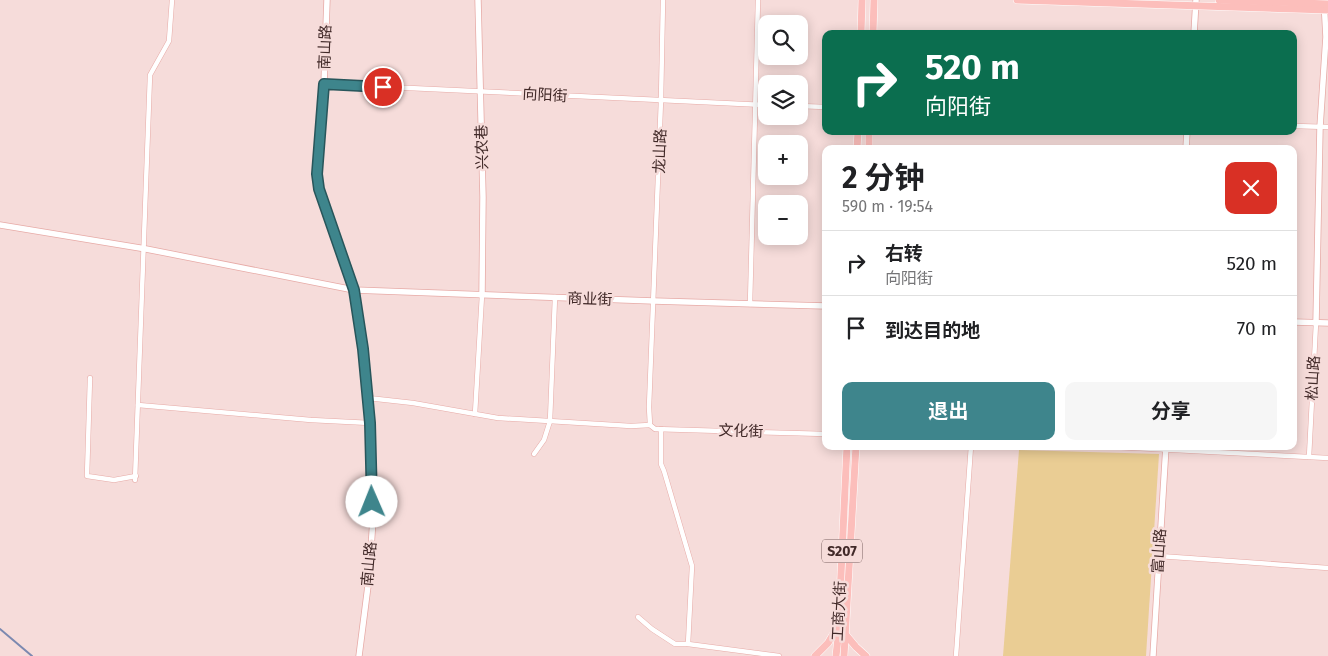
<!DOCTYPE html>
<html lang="zh">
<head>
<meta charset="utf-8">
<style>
  :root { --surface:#fff; --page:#f6f6f6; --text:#202124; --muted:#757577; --line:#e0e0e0; --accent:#3e858c }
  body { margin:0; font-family:"Fira Sans","Noto Sans SC",sans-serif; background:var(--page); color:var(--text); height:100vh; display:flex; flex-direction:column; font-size:19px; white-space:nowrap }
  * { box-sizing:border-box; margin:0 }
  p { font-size:16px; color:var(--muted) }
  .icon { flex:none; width:28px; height:28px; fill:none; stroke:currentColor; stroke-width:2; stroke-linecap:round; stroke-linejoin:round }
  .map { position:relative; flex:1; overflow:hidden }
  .sheet { position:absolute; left:822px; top:145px; width:475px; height:305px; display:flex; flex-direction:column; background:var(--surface); border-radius:10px; box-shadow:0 2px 12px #0003 }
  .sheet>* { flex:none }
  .top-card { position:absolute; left:822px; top:30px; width:475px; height:105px; border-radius:10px; box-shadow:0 2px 12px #0003; background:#0b6e4f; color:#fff; overflow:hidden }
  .tools { position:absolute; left:758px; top:15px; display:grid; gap:10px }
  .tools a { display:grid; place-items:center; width:50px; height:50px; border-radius:10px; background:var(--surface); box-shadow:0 2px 12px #0003; font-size:25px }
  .pin { position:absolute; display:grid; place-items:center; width:42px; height:42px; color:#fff; margin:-21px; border:2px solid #fff; border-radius:50%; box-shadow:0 1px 5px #0007 }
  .me { position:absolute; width:55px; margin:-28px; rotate:359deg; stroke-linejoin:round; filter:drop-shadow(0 0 4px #0008) }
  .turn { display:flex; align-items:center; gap:18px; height:105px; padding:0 20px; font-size:22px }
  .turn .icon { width:65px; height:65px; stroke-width:2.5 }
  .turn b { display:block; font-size:35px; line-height:42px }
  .round { display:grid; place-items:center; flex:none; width:52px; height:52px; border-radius:10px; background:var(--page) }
  .overview { display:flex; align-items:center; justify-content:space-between; height:85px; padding:0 20px }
  h1 { font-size:30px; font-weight:700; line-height:38px }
  .primary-button { display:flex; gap:10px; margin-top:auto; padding:10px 20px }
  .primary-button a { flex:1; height:58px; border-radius:10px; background:var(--accent); color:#fff; font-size:20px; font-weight:700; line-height:58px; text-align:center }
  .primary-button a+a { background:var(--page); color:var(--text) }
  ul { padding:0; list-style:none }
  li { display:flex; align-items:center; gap:15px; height:65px; padding:0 20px; border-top:1px solid var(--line) }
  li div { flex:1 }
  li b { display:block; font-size:19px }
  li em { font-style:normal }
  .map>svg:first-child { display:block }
  .green { fill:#eacd94 }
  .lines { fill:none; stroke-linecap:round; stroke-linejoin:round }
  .stream { stroke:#7c89b0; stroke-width:2 }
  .minor-casing { stroke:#e7aaa6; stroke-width:5.5 }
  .tertiary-casing { stroke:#e7aaa6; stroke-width:7 }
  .primary-casing { stroke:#fff; stroke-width:8 }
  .minor { stroke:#fff; stroke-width:4.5 }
  .tertiary { stroke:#fff; stroke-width:5.5 }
  .primary { stroke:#fcbebb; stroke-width:7 }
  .route-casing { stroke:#28565b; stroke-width:12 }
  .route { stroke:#3e858c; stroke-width:9 }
  .labels { text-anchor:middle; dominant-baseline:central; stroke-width:5; stroke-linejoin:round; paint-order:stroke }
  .shield { fill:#f6dcda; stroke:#785f5e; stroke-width:1 }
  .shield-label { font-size:14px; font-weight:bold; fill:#422a29 }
  .street-label { font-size:15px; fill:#422a29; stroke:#f6dcda }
</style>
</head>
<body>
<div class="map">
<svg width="1328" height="656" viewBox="0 0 1328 656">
  <rect width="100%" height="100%" fill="#f6dcda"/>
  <!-- green -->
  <path class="green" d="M1019,450L1159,454L1146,656H1003Z"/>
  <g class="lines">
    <!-- stream -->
    <path class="stream" d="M0,629L32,656"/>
    <defs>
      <g id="minor">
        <path d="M663,0L661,100L649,407L650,425L655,429L826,434"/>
        <path d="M324,84L766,105"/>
        <path d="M799,106L826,107"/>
        <path d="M1294,126L1328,127"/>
        <path d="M750,304L758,0"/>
        <path d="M90,378L87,476L114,480L136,476"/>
        <path d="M368,398L413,403L498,418L631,426L650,425"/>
        <path d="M138,405L311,420L370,423"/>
        <path d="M475,414L482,295"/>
        <path d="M661,429V464L664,471L692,566L688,644"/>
        <path d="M1097,446L1328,458"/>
        <path d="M534,454L544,440L550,421L555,297"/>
        <path d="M1309,457L1316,323"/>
        <path d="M135,480L150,75L169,41L172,0"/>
        <path d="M1159,556L1328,568"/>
        <path d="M638,617L652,629L675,644H688L779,656"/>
        <path d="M956,656L971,446"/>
      </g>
      <g id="tertiary">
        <path d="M327,0L324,84L317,175L319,189L354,290L363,349L371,433L373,519L369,578L359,656"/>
        <path d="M478,0L483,197L482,295"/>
        <path d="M1194,34L1196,0"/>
        <path d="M1186,149L1187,131"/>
        <path d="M0,225L146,249L354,290L654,301L826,306"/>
        <path d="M1294,322L1328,323"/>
        <path d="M1316,323L1320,127L1326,37L1324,0"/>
        <path d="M1153,656L1166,446"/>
      </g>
      <g id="primary">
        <path d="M1017,0L1328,10"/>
        <path d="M1219,0L1328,4"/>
        <path d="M861,34L862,0"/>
        <path d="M873,34L874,0"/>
        <path d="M857,149L858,131"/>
        <path d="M869,149V131"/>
        <path d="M846,635L856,647L866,656"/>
        <path d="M815,656L828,643L838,626"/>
        <path d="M836,656L838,638L847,446"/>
        <path d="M844,656L856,446"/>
      </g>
    </defs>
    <!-- minor casing -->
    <use href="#minor" class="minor-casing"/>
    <!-- tertiary casing -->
    <use href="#tertiary" class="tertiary-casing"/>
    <!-- primary casing -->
    <use href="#primary" class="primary-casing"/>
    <!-- minor -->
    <use href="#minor" class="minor"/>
    <!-- tertiary -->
    <use href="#tertiary" class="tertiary"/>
    <!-- primary -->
    <use href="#primary" class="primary"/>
  </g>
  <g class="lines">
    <defs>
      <path id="route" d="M372,502L370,423L363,349L354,290L319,189L317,174L324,84L383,87"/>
    </defs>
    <!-- route casing -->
    <use href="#route" class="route-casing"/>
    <!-- route -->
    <use href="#route" class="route"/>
  </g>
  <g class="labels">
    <!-- shield labels -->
    <rect class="shield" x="822" y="539.5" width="40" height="23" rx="4"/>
    <g class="shield-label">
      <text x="842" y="551">S207</text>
    </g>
    <!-- street labels -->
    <g class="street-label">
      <text transform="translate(325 47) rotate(-88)">南山路</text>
      <text transform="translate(545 95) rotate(3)">向阳街</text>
      <text transform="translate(482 147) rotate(-91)">兴农巷</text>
      <text transform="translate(660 151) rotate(-88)">龙山路</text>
      <text transform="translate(590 299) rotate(2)">商业街</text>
      <text transform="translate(1313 378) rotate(-87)">松山路</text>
      <text transform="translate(741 431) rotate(2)">文化街</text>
      <text transform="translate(1159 551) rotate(-86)">富山路</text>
      <text transform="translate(369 564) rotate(-85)">南山路</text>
      <text transform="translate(839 611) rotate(-87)">工商大街</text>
    </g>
  </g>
</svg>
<div class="tools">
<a><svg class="icon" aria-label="search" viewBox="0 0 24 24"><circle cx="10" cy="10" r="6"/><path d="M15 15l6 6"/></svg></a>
<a><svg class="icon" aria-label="layers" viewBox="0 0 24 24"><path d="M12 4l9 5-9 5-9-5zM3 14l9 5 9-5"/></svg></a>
<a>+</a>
<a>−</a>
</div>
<div class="pin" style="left:383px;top:87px;background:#d93025"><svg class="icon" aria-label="arrive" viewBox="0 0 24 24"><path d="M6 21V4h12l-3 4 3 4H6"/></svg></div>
<svg class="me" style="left:372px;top:502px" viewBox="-20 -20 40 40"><circle r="19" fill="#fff"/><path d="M0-13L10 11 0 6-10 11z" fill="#3e858c"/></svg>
<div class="top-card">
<div class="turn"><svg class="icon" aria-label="right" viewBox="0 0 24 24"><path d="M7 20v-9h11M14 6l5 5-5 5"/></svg><div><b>520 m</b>向阳街</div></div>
</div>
<section class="sheet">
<div class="overview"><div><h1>2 分钟</h1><p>590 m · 19:54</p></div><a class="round" style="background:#d93025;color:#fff"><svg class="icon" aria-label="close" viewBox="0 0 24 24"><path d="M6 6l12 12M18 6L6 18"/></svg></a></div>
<ul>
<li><svg class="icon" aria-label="right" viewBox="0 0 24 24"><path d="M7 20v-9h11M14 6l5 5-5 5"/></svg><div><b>右转</b><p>向阳街</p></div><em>520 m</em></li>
<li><svg class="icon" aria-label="arrive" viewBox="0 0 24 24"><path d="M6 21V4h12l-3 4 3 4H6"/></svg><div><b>到达目的地</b></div><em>70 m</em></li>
</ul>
<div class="primary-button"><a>退出</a><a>分享</a></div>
</section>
</div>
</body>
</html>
